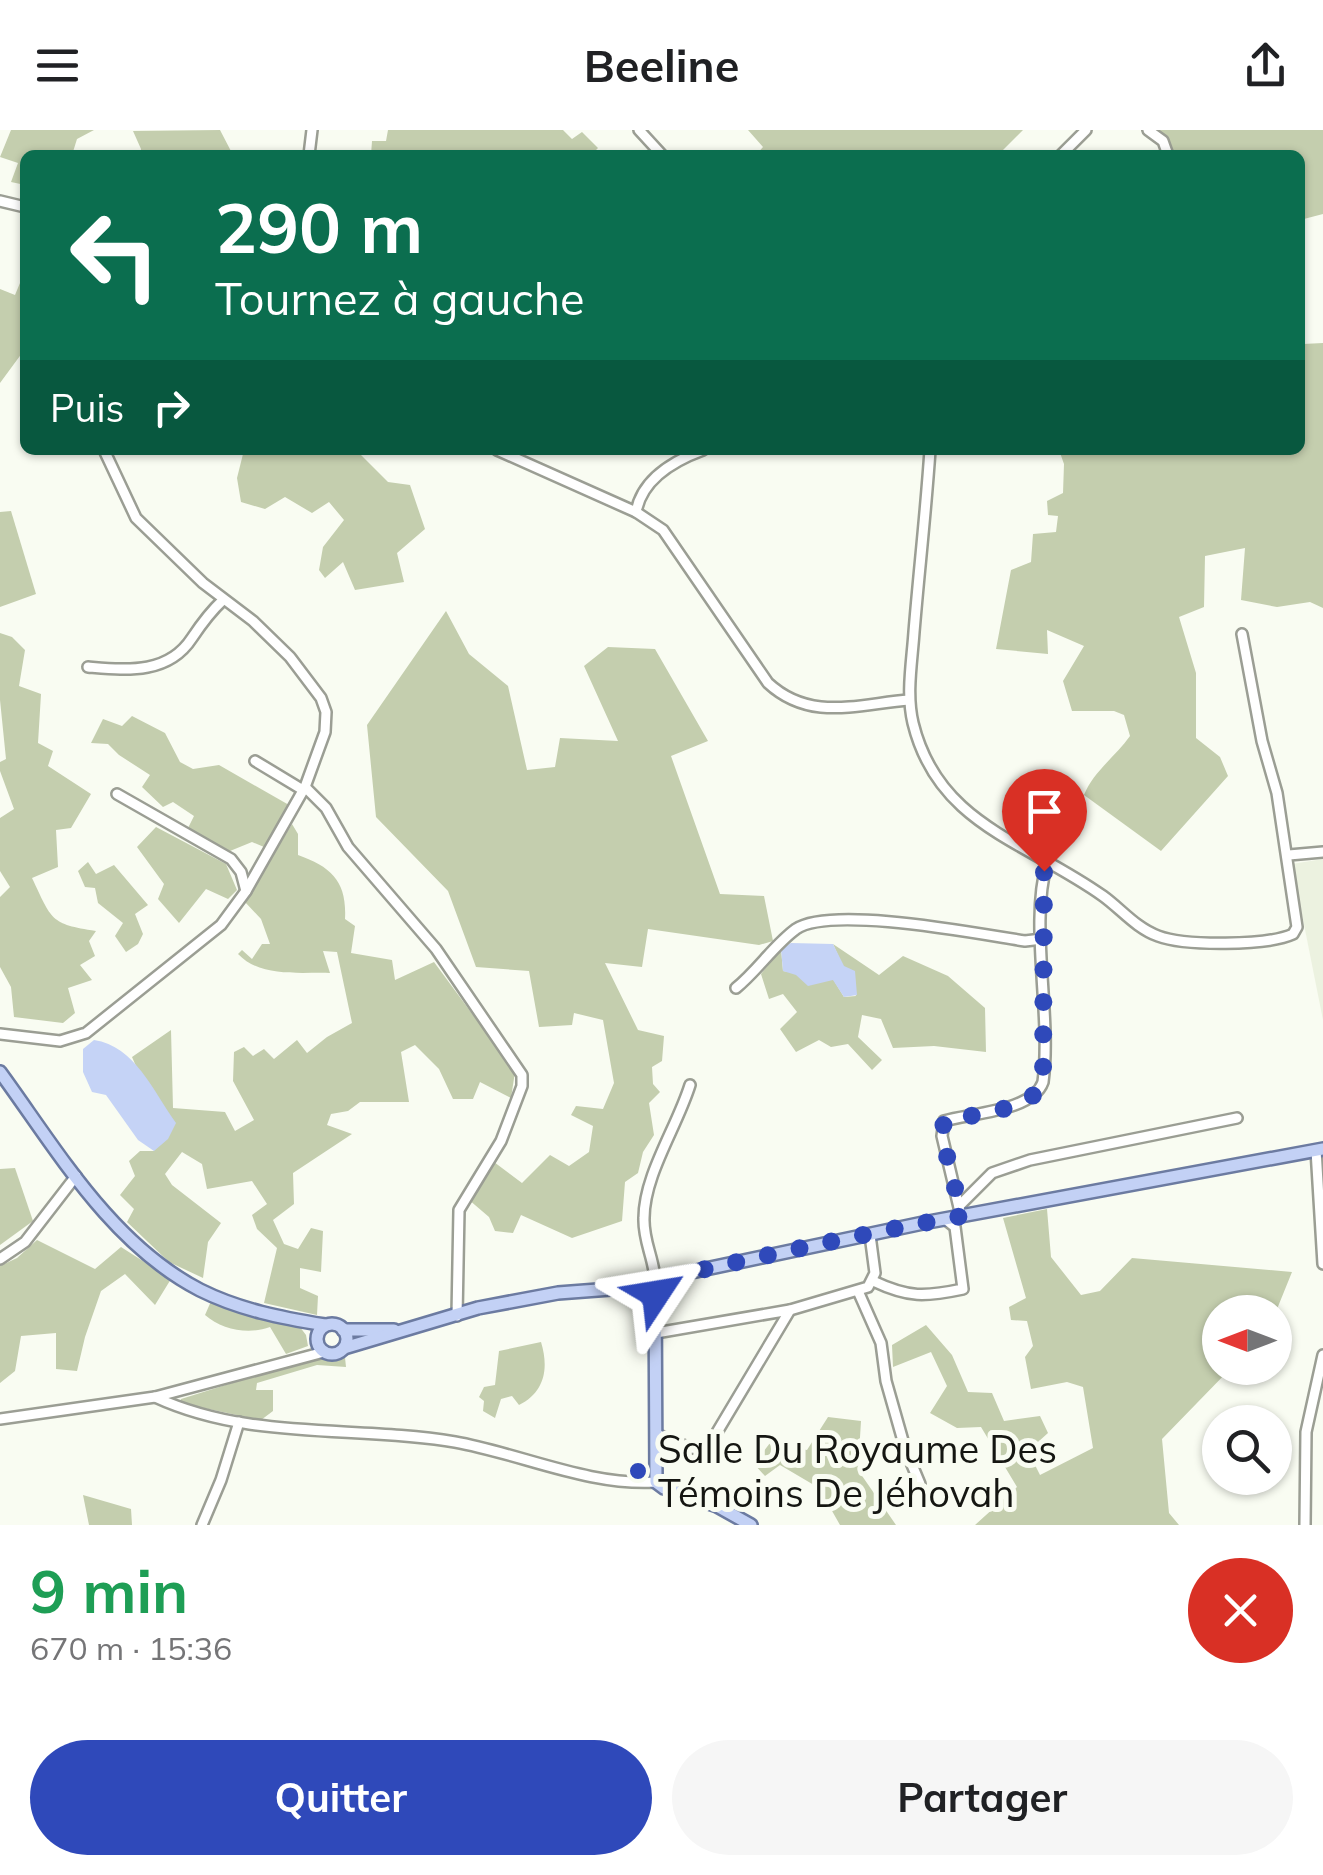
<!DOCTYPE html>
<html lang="fr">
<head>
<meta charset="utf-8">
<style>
  :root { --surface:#fff; --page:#f6f6f6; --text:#202124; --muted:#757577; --accent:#2f49ba }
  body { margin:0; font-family:Mulish,sans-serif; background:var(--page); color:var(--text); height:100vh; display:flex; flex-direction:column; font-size:38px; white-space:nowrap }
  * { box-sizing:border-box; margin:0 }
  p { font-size:32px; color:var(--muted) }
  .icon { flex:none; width:55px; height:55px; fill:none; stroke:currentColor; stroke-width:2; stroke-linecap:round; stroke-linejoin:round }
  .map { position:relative; height:1395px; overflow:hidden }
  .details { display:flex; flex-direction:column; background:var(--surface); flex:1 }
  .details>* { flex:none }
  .guide { position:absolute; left:20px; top:20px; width:1285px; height:305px; border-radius:15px; box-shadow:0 2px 8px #0004; background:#0b6e4f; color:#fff; overflow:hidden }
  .needle { width:65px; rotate:270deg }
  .buttons { position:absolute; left:1202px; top:1165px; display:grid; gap:20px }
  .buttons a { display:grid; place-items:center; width:90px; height:90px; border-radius:50%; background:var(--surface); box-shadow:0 2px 8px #0004; font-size:50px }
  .pin { position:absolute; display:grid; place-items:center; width:85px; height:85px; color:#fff; margin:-102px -42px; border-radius:50% 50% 50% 0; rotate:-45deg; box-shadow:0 0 10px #0007 }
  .pin .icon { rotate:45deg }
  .me { position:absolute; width:110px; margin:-55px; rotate:57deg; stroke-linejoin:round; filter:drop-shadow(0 0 8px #0008) }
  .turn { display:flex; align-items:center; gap:35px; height:210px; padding:0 30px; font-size:45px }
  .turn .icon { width:130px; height:130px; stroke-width:2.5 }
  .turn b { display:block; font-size:70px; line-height:85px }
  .then { display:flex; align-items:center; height:95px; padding:0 30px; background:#0003; gap:20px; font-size:38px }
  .round { display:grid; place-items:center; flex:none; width:105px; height:105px; border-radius:52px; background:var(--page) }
  .overview { display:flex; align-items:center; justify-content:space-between; height:170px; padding:0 30px }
  h1 { font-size:60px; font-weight:700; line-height:75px; color:#1e9e55 }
  .button { display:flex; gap:20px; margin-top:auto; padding:20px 30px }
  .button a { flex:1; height:115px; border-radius:60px; background:var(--accent); color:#fff; font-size:40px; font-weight:700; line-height:115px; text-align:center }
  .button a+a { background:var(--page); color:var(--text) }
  header { display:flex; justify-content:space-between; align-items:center; height:130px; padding:0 30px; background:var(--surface); font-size:45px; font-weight:700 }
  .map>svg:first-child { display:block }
  .built { fill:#ecf2e0 }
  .green { fill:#c4ceae }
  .water { fill:#c5d3f6 }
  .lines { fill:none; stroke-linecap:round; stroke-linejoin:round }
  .minor-casing { stroke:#9b9e94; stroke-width:14 }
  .major-casing { stroke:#6c7ba1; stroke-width:16 }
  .minor { stroke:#fff; stroke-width:9 }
  .major { stroke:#c3d1f5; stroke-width:11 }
  .route { stroke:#2f49ba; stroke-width:18; stroke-dasharray:0 32.4 }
  .poi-dot { fill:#2f49ba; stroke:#f9fcf2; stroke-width:4 }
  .labels { text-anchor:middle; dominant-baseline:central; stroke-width:10; stroke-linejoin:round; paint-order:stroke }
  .poi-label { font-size:38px; fill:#151612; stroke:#f9fcf2; text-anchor:start }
</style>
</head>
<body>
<header><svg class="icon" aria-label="menu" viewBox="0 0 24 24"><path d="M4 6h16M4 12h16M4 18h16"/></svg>Beeline<svg class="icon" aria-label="share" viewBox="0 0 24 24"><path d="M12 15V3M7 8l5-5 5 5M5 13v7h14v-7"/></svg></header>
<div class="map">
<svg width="1323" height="1395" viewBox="0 0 1323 1395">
  <rect width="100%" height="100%" fill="#f9fcf2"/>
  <!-- built -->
  <path class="built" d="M1323,729V890L1292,734Z"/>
  <!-- green -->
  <g class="green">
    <path d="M11,0H94L77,9L72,25H25V55L11,52L18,33L0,27Z"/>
    <path d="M220,0L233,25H140L141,19L133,1Z"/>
    <path d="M388,0H563L572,9L582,2L598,18L591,25H371L372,11H386Z"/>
    <path d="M748,0H1023L998,25H756L763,17Z"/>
    <path d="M1156,0H1323V84L1300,90V25H1172L1168,12Z"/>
    <path d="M25,141V219L0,253V159L15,165Z"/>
    <path d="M1300,168L1303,214L1323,213V478L1310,472L1277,477L1241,470L1245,418L1205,426L1204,477L1179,487L1196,543V608L1220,627L1228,646L1161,721L1084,665C1093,642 1116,626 1130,606L1124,585L1114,581H1072L1063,551L1084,516L1047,500L1048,524L996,519L1011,440L1031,432L1033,404L1056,402L1058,386L1048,385L1047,371L1063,363L1064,334L1059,320H1300Z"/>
    <path d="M244,320H356L388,352L410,355L425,399L397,423L404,452L355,460L343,432L325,448L319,440L323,417L344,390L329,372L312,383L285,367L265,379L241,372L237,348Z"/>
    <path d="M11,381L36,464L0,477V382Z"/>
    <path d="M446,481L469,524L508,556L527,640L555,637L560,608L618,611L584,536L608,517L655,519L708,611L671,626L720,764L764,766L773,811L759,815L648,799L642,837L605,833L638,900L664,906L662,931L652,937L653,954L660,962L649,973L654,1005L643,1022L638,1043L625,1052L622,1091L572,1108L521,1085L513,1103L495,1101L489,1087L468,1069L494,1032L522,1053L550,1025L569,1036L589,1022L593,996L571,985L576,976L603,979L614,953L603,890L574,883L572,895L539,897L529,841L476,837L448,761L376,687L367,595Z"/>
    <path d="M0,503L12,507L25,520L19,556L41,564L38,613L53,621L48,636L91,664L71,698L56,700L58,737L32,748C52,790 50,794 96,801L89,811L95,826L80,835L92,850L68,858L75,883L63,893L14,887L11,857L0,837V767L10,757L0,741V688L14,679L0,641V632L6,629L0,570Z"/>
    <path d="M132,586L165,603L180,632L193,639L219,635L289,675L264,717L252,712L230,721L188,698L194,686L173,672L163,677L142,657L150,645L119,625L108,614L91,613L103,589L122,596Z"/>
    <path d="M292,694L298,704V725C332,737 347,752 345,789L355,796L351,823L392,830L395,850L434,832L515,942L511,968L480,952L473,969H453L439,939L415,915L401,922L409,972H360L348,981L331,984L327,995L352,1004L293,1043L294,1074L273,1090L284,1114L298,1119L311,1098L323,1101L321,1142L300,1138V1158L318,1166L317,1185L264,1173L277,1118L257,1099L252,1085L267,1074L252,1051L207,1059L202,1034L182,1022L165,1044L172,1055L221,1093L208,1112L203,1148L169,1132L127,1092L134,1079L120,1065L135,1046L129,1031L140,1021H154L139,943L132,927L171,900L173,978L225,982L235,1001L254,990L233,951L234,922L244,917L253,926L264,919L274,929L297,910L307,923L327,907L352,893L337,822L323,821L330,843C299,842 261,848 238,824L242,820L252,829L262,814H270L261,789L245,772Z"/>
    <path d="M156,697L226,734L237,760L228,769L206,759L179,793L158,769L164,754L137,717Z"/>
    <path d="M88,732L96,744L114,735L148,775L135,784L143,804L138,814L126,822L115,806L123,793L98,773L95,758L85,757L78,741Z"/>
    <path d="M833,814L879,845L903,826L948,846L985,878L986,922L934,916L893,918L881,889L862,885L858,907L882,930L872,940L848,914L831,917L819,910L796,922L780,899L797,882L783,864L769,869L761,844L781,819L783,841L833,849L844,867L856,866Z"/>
    <path d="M15,1038L33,1091L0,1115V1039Z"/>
    <path d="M1047,1079L1051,1127L1081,1165L1100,1161L1132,1128L1292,1142L1275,1184L1220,1182V1238H1231L1162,1309L1169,1383L1179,1395H975L1017,1357L981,1297L957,1298L930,1283L947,1256L931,1222L893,1237L892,1215L926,1195L952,1225L968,1262L992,1263L1004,1291L1040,1286L1048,1303L1028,1321L1040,1345L1093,1318L1083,1257L1067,1252L1031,1259L1025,1227L1033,1216L1027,1191L1011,1190L1009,1177L1026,1168L1003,1088Z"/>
    <path d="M37,1110L95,1139L121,1117L171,1149L155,1175L125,1144L101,1161L85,1207L77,1241L56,1239V1203L21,1206L15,1241L0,1253V1136L17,1128Z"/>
    <path d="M212,1169L297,1193L306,1205L308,1216L286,1224L270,1197C249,1205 222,1200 205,1185Z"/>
    <path d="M541,1212C549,1238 545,1262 519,1275L512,1266L501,1269L495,1288L483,1281L484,1271L479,1267L484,1257L495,1255L499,1221Z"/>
    <path d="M344,1218L346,1237L317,1235L257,1253L256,1260H273V1281L261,1290L180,1273L181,1269Z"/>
    <path d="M828,1287L861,1291L858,1340L896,1395H840L819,1358L780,1335L765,1346L754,1334L773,1309L790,1317L807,1320Z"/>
    <path d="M83,1365L131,1379L132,1395H89Z"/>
  </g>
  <!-- water -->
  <g class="water">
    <path d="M791,813L833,814L844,836L855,841L857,865L844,867L833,850L808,856L796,845L783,841L781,819Z"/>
    <path d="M94,910C135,916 153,961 176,993L168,1009L154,1021L138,1010L106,965L92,962L83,942V919Z"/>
  </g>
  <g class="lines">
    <defs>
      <g id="minor">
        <path d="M639,0L662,25"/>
        <path d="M1148,0L1163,11L1168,25"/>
        <path d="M309,25L312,0"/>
        <path d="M1061,25L1086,0"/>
        <path d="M0,71L25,77"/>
        <path d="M497,320L636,382L663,400L768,553C810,592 858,574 909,570"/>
        <path d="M930,320C926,381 919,441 914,502C912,532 906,564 913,593C938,695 1026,711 1103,766C1121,779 1136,798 1158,806C1184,816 1267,816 1293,804L1297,797L1277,663L1262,611L1242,504"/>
        <path d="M636,382C642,349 673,331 703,320"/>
        <path d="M88,537C126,540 168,545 192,508C202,493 210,482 223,470"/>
        <path d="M255,631L303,660"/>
        <path d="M305,657L326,678L348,717L436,819L522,945V956L501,1011L459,1080L457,1186"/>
        <path d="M117,664L231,729L241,742L246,761"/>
        <path d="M1289,725L1323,722"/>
        <path d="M736,858C758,840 774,815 796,799C831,775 979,804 1025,811L1042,809"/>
        <path d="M0,904L60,911L86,903L221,795L246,761L305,657L325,602L326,582L321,568L290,527L253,491L203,453L136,388L104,320"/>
        <path d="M1316,1020L1323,1134"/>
        <path d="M959,1076L992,1043L1030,1030L1237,988"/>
        <path d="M961,1086L942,1006L944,991C972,983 1033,981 1043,952C1052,885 1029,794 1047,733"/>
        <path d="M0,1129L25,1112L76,1046"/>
        <path d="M655,1150C654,1128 643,1111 644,1088C644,1045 677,997 690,955"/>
        <path d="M873,1151C909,1168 925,1167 963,1159L955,1097L945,1089"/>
        <path d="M858,1161L881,1213L886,1251L905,1318L920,1354"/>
        <path d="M656,1203L790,1180L868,1157L875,1143L870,1105"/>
        <path d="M155,1267C250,1311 354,1295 455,1312C522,1324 588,1356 656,1352"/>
        <path d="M0,1289L155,1267L324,1222"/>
        <path d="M656,1304L690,1318L707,1319L790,1180"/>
        <path d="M202,1395L221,1350L239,1292"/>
        <path d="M1305,1395L1306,1302L1323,1225"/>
      </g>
      <g id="major">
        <path d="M0,942C57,1020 111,1114 200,1160C240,1180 282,1188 325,1195"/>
        <path d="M655,1150L656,1352L664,1358L717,1376L751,1395"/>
        <circle cx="332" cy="1209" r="15"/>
        <path d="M343,1200H394"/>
        <path d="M344,1218L478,1178L558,1163L611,1159L923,1093L1323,1019"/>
      </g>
    </defs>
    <!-- minor casing -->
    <use href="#minor" class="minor-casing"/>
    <!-- major casing -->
    <use href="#major" class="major-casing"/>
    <!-- minor -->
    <use href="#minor" class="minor"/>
    <!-- major -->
    <use href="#major" class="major"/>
  </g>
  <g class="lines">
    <!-- route -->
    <path class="route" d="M656,1164L655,1150C757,1128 859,1104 962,1086L942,1006L944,991C972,984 1033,981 1043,952L1044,741"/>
  </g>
  <!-- markers -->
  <circle class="poi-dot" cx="638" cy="1341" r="10"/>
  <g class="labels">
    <!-- poi labels -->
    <g class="poi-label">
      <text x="658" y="1319">Salle Du Royaume Des<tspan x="658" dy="44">Témoins De Jéhovah</tspan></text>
    </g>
  </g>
</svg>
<div class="buttons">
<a><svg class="needle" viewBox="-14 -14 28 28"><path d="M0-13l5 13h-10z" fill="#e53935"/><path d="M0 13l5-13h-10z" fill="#757577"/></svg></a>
<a><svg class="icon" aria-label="search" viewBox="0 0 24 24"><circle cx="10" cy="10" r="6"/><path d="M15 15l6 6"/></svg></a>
</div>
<div class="pin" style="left:1044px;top:741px;background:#d93025"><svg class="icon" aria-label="arrive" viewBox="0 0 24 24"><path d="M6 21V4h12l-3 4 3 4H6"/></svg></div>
<svg class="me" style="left:656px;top:1164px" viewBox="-20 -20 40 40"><path d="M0-17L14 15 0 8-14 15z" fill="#2f49ba" stroke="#fff" stroke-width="4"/></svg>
<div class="guide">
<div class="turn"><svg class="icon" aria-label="left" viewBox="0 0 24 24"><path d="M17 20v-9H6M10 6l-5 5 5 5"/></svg><div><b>290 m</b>Tournez à gauche</div></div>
<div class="then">Puis<svg class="icon" aria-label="right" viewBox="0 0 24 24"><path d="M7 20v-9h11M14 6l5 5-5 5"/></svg></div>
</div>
</div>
<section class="details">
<div class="overview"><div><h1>9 min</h1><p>670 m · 15:36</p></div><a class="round" style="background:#d93025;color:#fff"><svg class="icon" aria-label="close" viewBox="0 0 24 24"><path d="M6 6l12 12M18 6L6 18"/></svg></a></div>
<div class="button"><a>Quitter</a><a>Partager</a></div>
</section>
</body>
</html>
